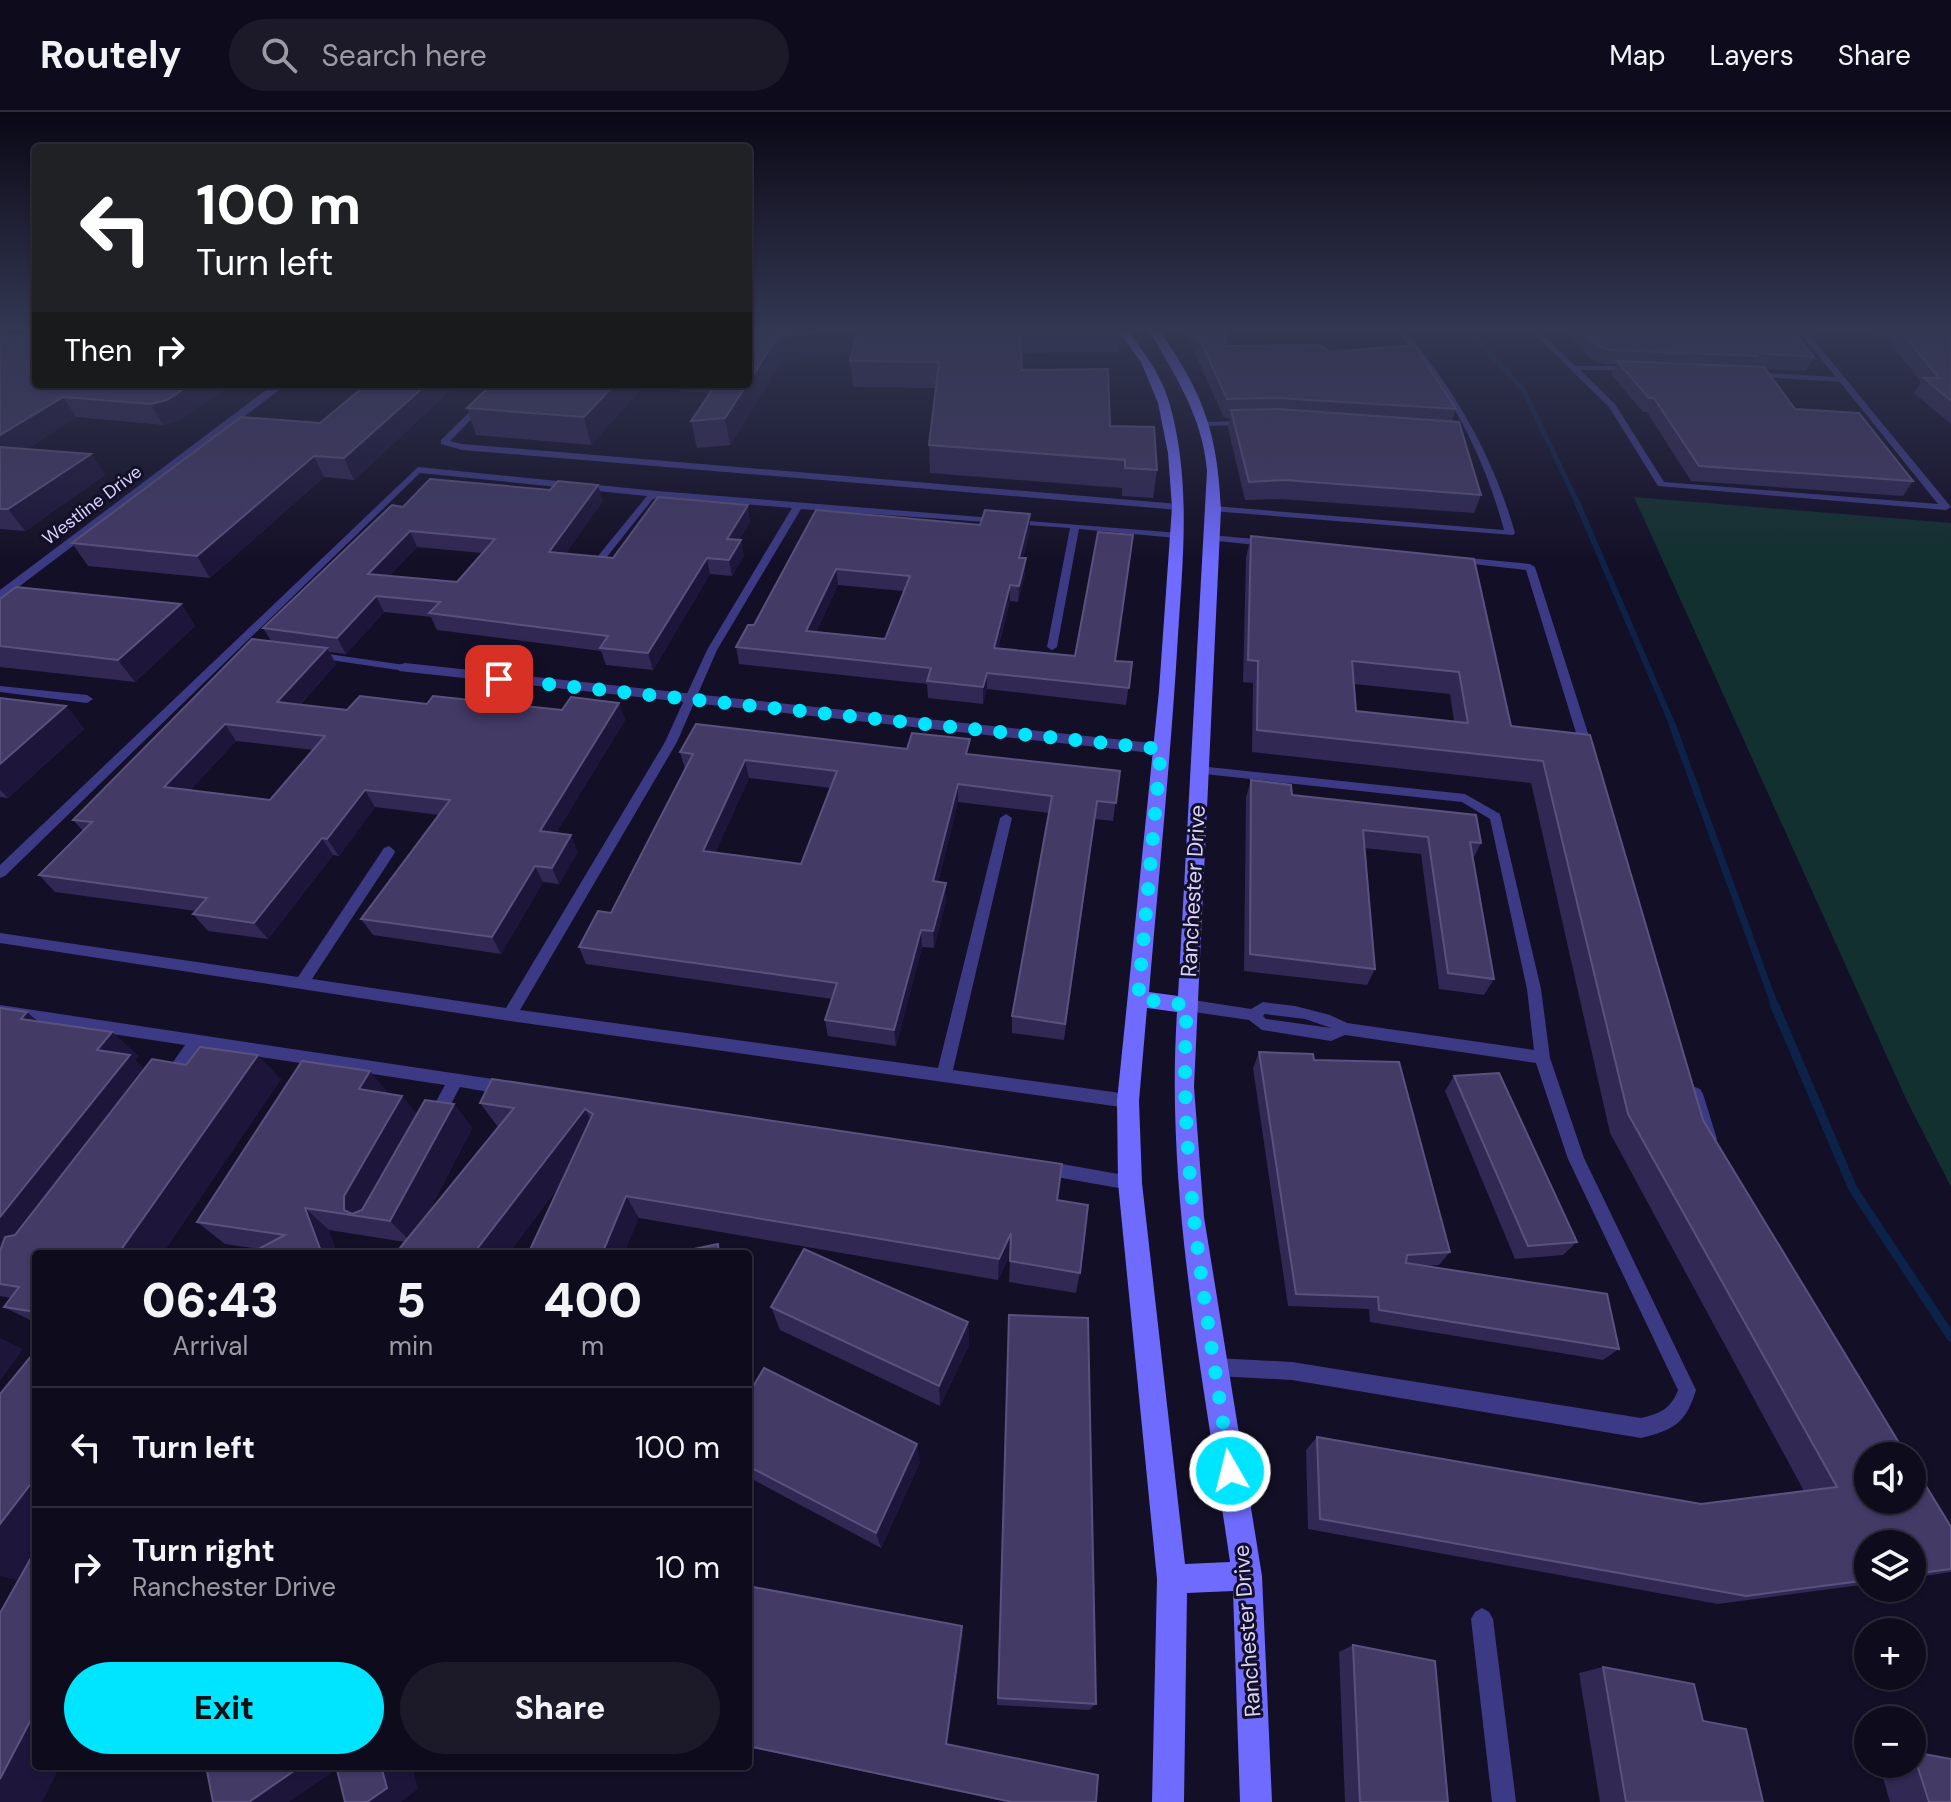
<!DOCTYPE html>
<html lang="en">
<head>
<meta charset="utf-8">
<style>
  :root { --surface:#0e0b1c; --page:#1c1929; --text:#f1f3f6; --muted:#9b9ba3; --line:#2e2b3b; --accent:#00e5ff }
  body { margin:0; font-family:"DM Sans",sans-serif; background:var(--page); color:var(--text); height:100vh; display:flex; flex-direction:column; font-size:30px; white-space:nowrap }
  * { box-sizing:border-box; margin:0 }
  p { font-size:26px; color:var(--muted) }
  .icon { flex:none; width:44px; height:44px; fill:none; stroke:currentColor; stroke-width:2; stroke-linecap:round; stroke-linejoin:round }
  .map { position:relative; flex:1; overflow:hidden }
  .sheet { position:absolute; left:32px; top:1138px; width:720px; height:520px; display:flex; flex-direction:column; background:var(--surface); border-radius:8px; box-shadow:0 2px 6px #0004,0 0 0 2px var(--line) }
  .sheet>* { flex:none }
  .guide { position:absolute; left:32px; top:32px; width:720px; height:244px; border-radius:8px; box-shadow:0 2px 6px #0004,0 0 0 2px var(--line); background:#202124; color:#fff; overflow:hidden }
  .tools { position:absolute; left:1854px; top:1330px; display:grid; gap:16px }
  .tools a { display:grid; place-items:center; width:72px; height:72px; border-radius:50%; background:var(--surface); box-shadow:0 2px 6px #0004,0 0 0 2px var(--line); font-size:40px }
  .pin { position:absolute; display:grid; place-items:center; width:68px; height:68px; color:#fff; margin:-34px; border-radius:16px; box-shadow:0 4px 12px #0006 }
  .me { position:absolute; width:88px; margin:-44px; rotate:352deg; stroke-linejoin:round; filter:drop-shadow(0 0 6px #0008) }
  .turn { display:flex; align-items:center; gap:28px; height:168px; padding:0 32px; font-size:36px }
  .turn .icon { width:104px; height:104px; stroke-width:2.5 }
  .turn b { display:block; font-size:56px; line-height:68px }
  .then { display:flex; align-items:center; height:76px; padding:0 32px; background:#0003; gap:16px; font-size:30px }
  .eta { display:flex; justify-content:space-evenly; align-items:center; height:136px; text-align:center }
  .eta b { font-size:48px; font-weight:800; line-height:56px }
  .action { display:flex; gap:16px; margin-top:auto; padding:16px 32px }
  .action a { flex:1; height:92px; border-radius:48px; background:var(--accent); color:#111; font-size:32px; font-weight:800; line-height:92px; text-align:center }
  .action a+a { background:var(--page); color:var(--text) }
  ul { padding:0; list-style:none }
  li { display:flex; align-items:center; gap:24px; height:120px; padding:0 32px; border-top:2px solid var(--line) }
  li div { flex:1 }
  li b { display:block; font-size:30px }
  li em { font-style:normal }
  header { display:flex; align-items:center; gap:48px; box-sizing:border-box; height:112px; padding:0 40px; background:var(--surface); border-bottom:2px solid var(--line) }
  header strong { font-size:38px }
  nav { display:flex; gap:44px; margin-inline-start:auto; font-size:28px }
  .search { width:560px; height:72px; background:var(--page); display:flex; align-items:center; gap:20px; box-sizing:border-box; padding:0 28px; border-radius:44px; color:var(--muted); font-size:30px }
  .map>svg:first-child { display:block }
  .green { fill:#12302f }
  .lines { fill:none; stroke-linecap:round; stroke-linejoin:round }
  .stream-far3 { stroke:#0c2248; stroke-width:5 }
  .stream-far2 { stroke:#0c2248; stroke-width:6 }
  .stream-far1 { stroke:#0c2248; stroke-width:7 }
  .stream { stroke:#0c2248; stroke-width:9 }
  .lane { fill:#3d3a85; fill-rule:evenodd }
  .street { fill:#3d3a85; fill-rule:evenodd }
  .secondary { fill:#6f6bff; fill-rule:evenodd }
  .wall { fill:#312854; fill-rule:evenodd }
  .shaded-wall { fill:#1d163a }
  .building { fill:#433a66; stroke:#5a527e; stroke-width:2; fill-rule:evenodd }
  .route { stroke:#00e5ff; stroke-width:14; stroke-dasharray:0 25.2 }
  .labels { text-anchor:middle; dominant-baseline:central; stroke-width:6; stroke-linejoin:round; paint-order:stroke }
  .far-street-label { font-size:18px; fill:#d9d4ff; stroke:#130f26 }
  .street-label { font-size:22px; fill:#d9d4ff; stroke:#130f26 }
</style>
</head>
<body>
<header>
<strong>Routely</strong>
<div class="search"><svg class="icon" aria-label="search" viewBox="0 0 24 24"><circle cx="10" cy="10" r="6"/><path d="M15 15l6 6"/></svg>Search here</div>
<nav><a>Map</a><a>Layers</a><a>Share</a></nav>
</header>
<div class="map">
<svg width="1951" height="1690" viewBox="0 0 1951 1690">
  <rect width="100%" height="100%" fill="#130f26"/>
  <!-- green -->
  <path class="green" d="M1634,385L1951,411V1075L1907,989Z"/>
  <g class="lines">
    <!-- stream-far3 -->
    <path class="stream-far3" d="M1464,215L1523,277L1578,392"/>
    <!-- stream-far2 -->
    <path class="stream-far2" d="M1577,390L1673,614"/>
    <!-- stream-far1 -->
    <path class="stream-far1" d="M1672,612L1775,894"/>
    <!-- stream -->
    <path class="stream" d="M1774,892L1853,1077L1951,1225"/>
    <!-- lane -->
    <g class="lane">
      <path d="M1395,215H1402C1454,276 1493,343 1515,421L1513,423L1211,399V395L1214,394L1504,418C1489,362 1466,311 1433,264C1421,247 1406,231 1395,215Z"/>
      <path d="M1527,215H1535L1575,254H1633V258H1580L1615,292L1664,370L1938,392L1840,270L1748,264V260H1751L1836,265L1795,215H1803L1951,395L1946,398L1658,374L1609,295Z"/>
      <path d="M498,272H506L450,329L462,332L1179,392L1184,395L1179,398L462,338L441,332V328Z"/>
      <path d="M1247,309L1251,311L1250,313L1203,314L1199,312L1203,310Z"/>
      <path d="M418,355L657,379L1179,421L1181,423L1176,426L1079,417L1057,535L1052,538L1047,535L1070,416L801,397L717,538L677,630L520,898L938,956L1000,706L1006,702L1012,706L953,958L1128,982L1133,984L1136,989L1133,994L1128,996L510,909L0,831V821L298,865L384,736L389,734L395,739L394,742L312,867L506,896L665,630L707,538L792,396L658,385L652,388L606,446L603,447L598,444L647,384L420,361L5,764L0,766V753Z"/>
      <path d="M1211,423L1266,428L1271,431L1266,434L1208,428L1206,426Z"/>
      <path d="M1458,445L1530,452L1535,455L1593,637L1591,640H1583L1581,637L1526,458L1455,450L1453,448Z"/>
      <path d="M314,540L405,553L410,556L405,559L310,545L309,543Z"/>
      <path d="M0,574L87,583L93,587L87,591L0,580Z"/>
      <path d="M1199,654L1465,682L1500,702L1541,877L1550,946L1584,1046L1696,1278C1686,1311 1674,1318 1641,1326L1292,1268L1216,1264L1210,1261L1207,1255L1210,1249L1216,1246L1292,1250L1641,1306C1659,1302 1671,1297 1678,1278L1568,1047L1536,951L1345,923L1331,929L1262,918L1249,908L1187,899L1182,897L1180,893L1182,889L1187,887L1251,897L1263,890L1295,894L1330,903L1347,911L1534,938L1527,877L1490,707L1462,690L1195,661L1193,658ZM1265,902L1305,907L1331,916L1266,907L1263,904Z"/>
      <path d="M0,893L506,969L511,971L514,976L511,981L506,983L460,975L441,1011L435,1013L429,1011L427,1006L445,973L201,936L174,972L169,974L164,972L161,967L185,933L0,905Z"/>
      <path d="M1695,975L1700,977L1703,982L1717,1027L1715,1032L1709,1034L1703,1032L1701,1027L1687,982L1690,977Z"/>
      <path d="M1045,1049L1130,1064L1136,1066L1138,1071L1136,1076L1130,1078L1045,1063L1039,1061L1037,1056L1039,1051Z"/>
      <path d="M1482,1496L1489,1500L1493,1507L1516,1690H1492L1471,1507L1475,1500Z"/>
    </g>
    <!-- street -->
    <g class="street">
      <path d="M274,272H287L0,489V478Z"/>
      <path d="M405,551L1161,632L1169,637L1161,642L399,559V553Z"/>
    </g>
    <!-- secondary -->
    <path class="secondary" d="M1115,215H1125C1143,239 1162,263 1170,293C1191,369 1183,446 1178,523C1171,642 1159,761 1149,880L1178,884L1207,359C1203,304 1173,260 1147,215H1157C1203,281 1217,317 1221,397L1194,975L1204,1105L1262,1464L1272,1690H1240L1233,1479L1187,1481L1184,1690H1152L1157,1467L1118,1071L1117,989L1159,579L1172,395L1168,341L1158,291L1141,250ZM1147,896L1177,900C1165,1085 1204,1268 1230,1450L1185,1452L1142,1071L1139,989Z"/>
  </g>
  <!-- wall -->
  <g class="wall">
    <path d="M748,215L852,217L854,235L858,217L1121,215L1118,240L1021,241L1022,258L1110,314L1157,358L1153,386L1122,384V376L930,361L929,333L936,276L853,275L850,249L852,242L782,249L730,333L697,336L691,309L711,281L642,276L591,333L476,323L467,296L492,272H748Z"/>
    <path d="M1180,215H1333L1226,229V234L1330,240L1456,297L1452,309L1481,383L1474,401L1280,387L1245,388L1228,316L1230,306H1224L1185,219Z"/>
    <path d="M1559,215H1790L1814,245L1806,259L1765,257L1795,297L1913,369L1903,384L1691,369L1647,300H1643L1611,262L1616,253L1603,252L1594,249Z"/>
    <path d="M1865,215H1951V312L1914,281L1921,270L1887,226L1870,224Z"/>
    <path d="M0,222L232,272L179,309L163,313L76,305L27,337L91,342L105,363L25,419L0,417Z"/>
    <path d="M367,272H457L354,368L324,365L210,466L88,454L72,431L320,311Z"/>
    <path d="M603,389L565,442L613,446L750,409L739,428L744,444L732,464L710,462L653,558L606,553L601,539L437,518L431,505L384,500L346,542L329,540L336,552L300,593L347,598L427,592L562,598L619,591L625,608L556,721L578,740L559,772L543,770L501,842L373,823L361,807L439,703L375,695L339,744L333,743L268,827L208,819L193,802L196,799L55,780L39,763L83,719L73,708L271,529L263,516L403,395ZM417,435L482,441L457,470L389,464ZM236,629L313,638L270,688L190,678Z"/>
    <path d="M816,398L980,413L1030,402V418L1023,446L1025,462L1018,490L1010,489L998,536L1132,550L1126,593L987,577L983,592L928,586L927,572L739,552L736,535L754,513ZM838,473L903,479L885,527L816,520Z"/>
    <path d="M1251,424L1474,447L1511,614L1590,623L1703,1008L1951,1415V1460L1912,1466V1432H1868V1472L1718,1492L1308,1417L1306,1338L1317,1325L1701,1392L1804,1379L1610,1021L1531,671L1252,640L1253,571L1243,570L1246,445ZM1354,572L1450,582L1454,609L1356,599Z"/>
    <path d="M0,487L181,492L195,514L135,570L0,555Z"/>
    <path d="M0,586L66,594L84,617L8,686L0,685Z"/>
    <path d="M907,637L970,642L1120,659L1113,709L1095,707L1064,928L1012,921V904L1049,701L958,690L938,770L946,771V788L934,836L922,835L896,934L828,924L825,908L832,887L586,852L579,835L611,801L685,657L680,640ZM749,666L831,676L801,752L715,741Z"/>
    <path d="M1251,668L1292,683L1481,731L1473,747L1494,867L1484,883L1439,877L1421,742L1364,736L1375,857L1367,873L1244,859L1246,685Z"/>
    <path d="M0,896L139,944L135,948L144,957L281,967L162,1142H36V1211L4,1195L11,1186L0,1184Z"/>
    <path d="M1259,940L1314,948L1450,1140L1439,1153L1425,1154L1619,1237L1603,1248L1370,1210L1369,1197L1288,1194L1253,956Z"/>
    <path d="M1454,964L1577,1130L1563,1143L1515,1147L1445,979Z"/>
    <path d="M492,967L1057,1088L1080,1161L1076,1181L1009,1170L1010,1143L998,1168L639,1106L562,1070L508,1142H395L405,1130L329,1118L259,1137L225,1132L197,1110L389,982L417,1002L454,992L472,1016L427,1103L498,1015L480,991Z"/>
    <path d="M771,1195L968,1210L969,1233L940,1294L780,1218Z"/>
    <path d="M1009,1203L1096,1592L1089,1598L997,1593Z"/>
    <path d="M748,1283L920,1350L881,1436L748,1365Z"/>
    <path d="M748,1474L963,1521L947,1632L1096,1690H1008L748,1635Z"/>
    <path d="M1353,1533L1448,1690H1345L1339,1540Z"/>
    <path d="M1603,1555L1703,1609L1763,1690H1600L1579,1561Z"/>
    <path d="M1912,1640L1951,1647V1690H1890L1879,1652H1912Z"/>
  </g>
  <!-- shaded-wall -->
  <g class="shaded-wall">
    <path d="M1224,215H1333L1222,229Z"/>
    <path d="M852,217L854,242L782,249L730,333L725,306L778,224Z"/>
    <path d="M191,272H232L179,309L163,313L151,292Z"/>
    <path d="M427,272H457L354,368L344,346Z"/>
    <path d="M615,272H641L642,276L591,333L584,305Z"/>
    <path d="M63,285L76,305L0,354V323Z"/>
    <path d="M91,342L105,363L25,419L8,397Z"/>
    <path d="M314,344L324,365L210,466L197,444Z"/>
    <path d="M598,373L603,389L555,457L549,440Z"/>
    <path d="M748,393L750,409L730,443L727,427Z"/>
    <path d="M1030,402V418L1019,462V446Z"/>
    <path d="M410,419L417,435L376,478L368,462Z"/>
    <path d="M741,428L744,444L732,464L729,448Z"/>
    <path d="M707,446L710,462L653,558L648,541Z"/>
    <path d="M1026,446L1025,462L1018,490L1019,474Z"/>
    <path d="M836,457L838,473L809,535L806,519Z"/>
    <path d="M1010,473V489L993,552L994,536Z"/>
    <path d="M376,484L384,500L346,542L337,526Z"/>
    <path d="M181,492L195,514L135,570L118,548Z"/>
    <path d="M327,536L336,552L287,607L277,590Z"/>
    <path d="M987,561V577L983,592V575Z"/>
    <path d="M619,591L625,608L547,736L540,719Z"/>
    <path d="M66,594L84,617L8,686L0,678V652Z"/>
    <path d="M225,612L236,629L177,692L164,675Z"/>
    <path d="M745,648L749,666L708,757L703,739Z"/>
    <path d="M958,672V690L934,786L933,769Z"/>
    <path d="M365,678L375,695L339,744L327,727Z"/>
    <path d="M571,723L578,740L559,772L552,756Z"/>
    <path d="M322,726L333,743L268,827L254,811Z"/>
    <path d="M535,754L543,770L501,842L492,825Z"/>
    <path d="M946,771V788L934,836L933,819Z"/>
    <path d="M921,818L922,835L896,934L894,918Z"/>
    <path d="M27,900L55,924L21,907Z"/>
    <path d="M112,920L139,944L135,948L156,967L0,1165V1105L97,938Z"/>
    <path d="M258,943L281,967L162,1142H118Z"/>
    <path d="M370,959L390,983L359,977Z"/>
    <path d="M402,984L422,1008L367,1106L350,1103L344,1098V1084Z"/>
    <path d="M454,992L472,1016L412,1131L390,1109Z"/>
    <path d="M585,997L598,1021L508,1142H473Z"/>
    <path d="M626,1084L639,1106L624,1142H602Z"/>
    <path d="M305,1096L329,1118L338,1142H322Z"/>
    <path d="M1011,1121L1010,1143L998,1168L999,1147Z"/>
    <path d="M968,1210L969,1233L940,1294L939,1274Z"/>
    <path d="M0,1226L23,1237L0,1269Z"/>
    <path d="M917,1332L920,1350L881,1436L876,1421Z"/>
    <path d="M36,1365V1447L20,1469L0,1464V1412Z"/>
    <path d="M962,1514L963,1521L947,1634L946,1632Z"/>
    <path d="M36,1598V1654H60L42,1690H0V1667Z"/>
    <path d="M301,1654H341L289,1690H249Z"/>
    <path d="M381,1654H412L418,1677L401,1690H367Z"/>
  </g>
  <!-- building -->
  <g class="building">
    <path d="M748,215H851L852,217L778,224L748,271Z"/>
    <path d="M882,215H1104L1019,216L1022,258L1108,257L1110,314L1154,315L1157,358L1125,356V348L929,333L939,250L850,249L858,217Z"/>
    <path d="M1194,215H1225L1226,234L1319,233L1330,240L1414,233L1456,297L1278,286L1227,287Z"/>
    <path d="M1579,215H1790L1814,245L1755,241L1757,244L1609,238L1600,235Z"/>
    <path d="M1898,215H1951V289L1924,266H1939Z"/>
    <path d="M0,222L36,225V272H191L167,288L151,292L63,285L0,323Z"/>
    <path d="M1617,249L1764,255L1795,297L1859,301L1913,369L1699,354L1654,286H1649Z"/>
    <path d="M367,272H427L344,346L314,344L197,444L72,431L241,305L320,311Z"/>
    <path d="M492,272H615L584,305L467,296Z"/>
    <path d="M716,272H747L725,306L691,309Z"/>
    <path d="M1278,297L1459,310L1481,383L1285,368L1249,370L1231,298Z"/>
    <path d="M0,335L91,342L8,397H0Z"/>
    <path d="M430,367L550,378L558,369L598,373L549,440L613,446L658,385L748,393L727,427L741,428L729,448L707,446L648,541L600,536L608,524L429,501L440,490L376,484L337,526L263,516L392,393L403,395ZM410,419L495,427L457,470L368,462Z"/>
    <path d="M816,398L980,413L985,398L1030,402L1019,446H1026L1019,474L1010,473L994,536L1075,544L1098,420L1133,423L1115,549L1132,550L1129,576L987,561L983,575L927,569L931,556L736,535L748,513H754ZM836,457L910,464L885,527L806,519Z"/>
    <path d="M1251,424L1474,447L1511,614L1590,623L1703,1008L1907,1344H1868V1388H1912V1351L1951,1415V1457L1912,1462V1432H1868V1468L1746,1484L1320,1407L1317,1325L1701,1392L1837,1375L1628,1002L1543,649L1257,618L1258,549L1248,548ZM1352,549L1459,560L1468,611L1356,599Z"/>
    <path d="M16,475L181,492L118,548L0,534V487Z"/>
    <path d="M252,527L327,536L277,590L347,598L360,584L427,592L433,584L562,598L571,585L619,591L540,719L571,723L552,756L535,754L492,825L361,807L450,688L365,678L327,727L322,726L254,811L193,802L207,786L39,763L92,710L73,708ZM225,612L325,624L270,688L164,675Z"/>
    <path d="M0,586L66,594L0,652Z"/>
    <path d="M696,612L907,637L912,621L970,627L966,642L1120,659L1116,691L1097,689L1065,912L1012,904L1052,684L958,672L933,769L946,771L933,819L921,818L894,918L825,908L837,871L579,835L598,799L611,801L693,642L680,640ZM745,648L837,659L801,752L703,739Z"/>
    <path d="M1251,668L1291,673L1292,683L1476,703L1481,731L1470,730L1494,867L1448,861L1428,725L1363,718L1375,857L1250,842Z"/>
    <path d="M0,896L27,900L21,907L112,920L97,938L130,943L0,1105Z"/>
    <path d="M200,935L258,943L118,1142H36V1200L4,1195L19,1175L0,1172V1139L5,1125L15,1123L152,947L186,953Z"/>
    <path d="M1259,940L1313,942L1314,948L1399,950L1450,1140L1407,1143L1406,1151L1607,1182L1619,1237L1379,1198L1378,1185L1296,1182Z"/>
    <path d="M302,949L370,959L359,977L402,984L344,1084V1098L352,1102L362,1098L425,988L454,992L390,1109L305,1096L322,1142H249L285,1123L197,1110Z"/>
    <path d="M1499,961L1577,1130L1528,1134L1454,964Z"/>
    <path d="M492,967L1062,1052L1057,1088L1088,1093L1080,1161L1010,1149L1011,1121L999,1147L626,1084L602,1142H528L593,1002L585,997L473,1142H395L514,996L480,991Z"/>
    <path d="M718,1132L719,1142H670Z"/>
    <path d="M804,1137L968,1210L939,1274L771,1195Z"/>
    <path d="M1009,1203L1088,1206L1096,1592L998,1586Z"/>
    <path d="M36,1238V1365L0,1412V1282Z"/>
    <path d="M764,1256L917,1332L876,1421L748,1354V1283Z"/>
    <path d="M36,1437V1598L0,1667V1501Z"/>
    <path d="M748,1474L962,1514L946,1632L1098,1663L1096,1690H1012L748,1634Z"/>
    <path d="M1353,1533L1435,1549L1448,1690H1360Z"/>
    <path d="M1603,1555L1694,1572L1703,1609L1746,1617L1763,1690H1626Z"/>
    <path d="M1913,1640L1951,1647V1690H1929Z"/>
    <path d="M206,1654H301L249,1690H213Z"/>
    <path d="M336,1654H381L387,1676L367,1690H345Z"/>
  </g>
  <!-- sky -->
  <linearGradient id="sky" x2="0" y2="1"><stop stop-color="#0a0815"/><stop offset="0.48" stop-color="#333752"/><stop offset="1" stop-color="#333752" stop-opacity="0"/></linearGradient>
  <rect width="1951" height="451" fill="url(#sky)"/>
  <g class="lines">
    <!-- route -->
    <path class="route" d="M499,567L1161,637L1138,887L1187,893C1177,1056 1208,1200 1230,1359"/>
  </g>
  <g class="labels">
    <!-- far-street labels -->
    <g class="far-street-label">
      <text transform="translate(92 393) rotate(-37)">Westline Drive</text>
    </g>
    <!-- street labels -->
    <g class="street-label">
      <text transform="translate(1193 779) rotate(-87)">Ranchester Drive</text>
      <text transform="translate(1247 1519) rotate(-94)">Ranchester Drive</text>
    </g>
  </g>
</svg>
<div class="tools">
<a><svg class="icon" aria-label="sound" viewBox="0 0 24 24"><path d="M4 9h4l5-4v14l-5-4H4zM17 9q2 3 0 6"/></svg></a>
<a><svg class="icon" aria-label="layers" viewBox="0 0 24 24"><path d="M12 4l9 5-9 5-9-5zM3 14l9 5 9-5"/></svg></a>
<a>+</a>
<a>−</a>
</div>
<div class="pin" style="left:499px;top:567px;background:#d93025"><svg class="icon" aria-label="arrive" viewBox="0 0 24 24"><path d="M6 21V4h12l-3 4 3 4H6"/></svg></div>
<svg class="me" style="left:1230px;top:1359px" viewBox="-20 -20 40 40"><circle r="17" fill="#00e5ff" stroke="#fff" stroke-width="3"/><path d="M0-11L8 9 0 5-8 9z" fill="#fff"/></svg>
<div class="guide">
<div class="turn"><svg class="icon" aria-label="left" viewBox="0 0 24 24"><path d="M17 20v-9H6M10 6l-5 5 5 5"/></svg><div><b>100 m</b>Turn left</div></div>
<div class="then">Then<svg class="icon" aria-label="right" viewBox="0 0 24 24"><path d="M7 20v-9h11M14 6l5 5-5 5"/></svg></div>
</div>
<section class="sheet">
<div class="eta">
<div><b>06:43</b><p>Arrival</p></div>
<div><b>5</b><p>min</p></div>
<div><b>400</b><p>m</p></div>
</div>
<ul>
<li><svg class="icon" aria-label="left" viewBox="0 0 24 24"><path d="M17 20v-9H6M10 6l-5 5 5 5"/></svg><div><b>Turn left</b></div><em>100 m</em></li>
<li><svg class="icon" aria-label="right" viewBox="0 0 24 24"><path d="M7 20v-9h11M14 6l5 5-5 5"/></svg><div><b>Turn right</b><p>Ranchester Drive</p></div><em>10 m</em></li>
</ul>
<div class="action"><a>Exit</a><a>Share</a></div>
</section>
</div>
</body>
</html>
